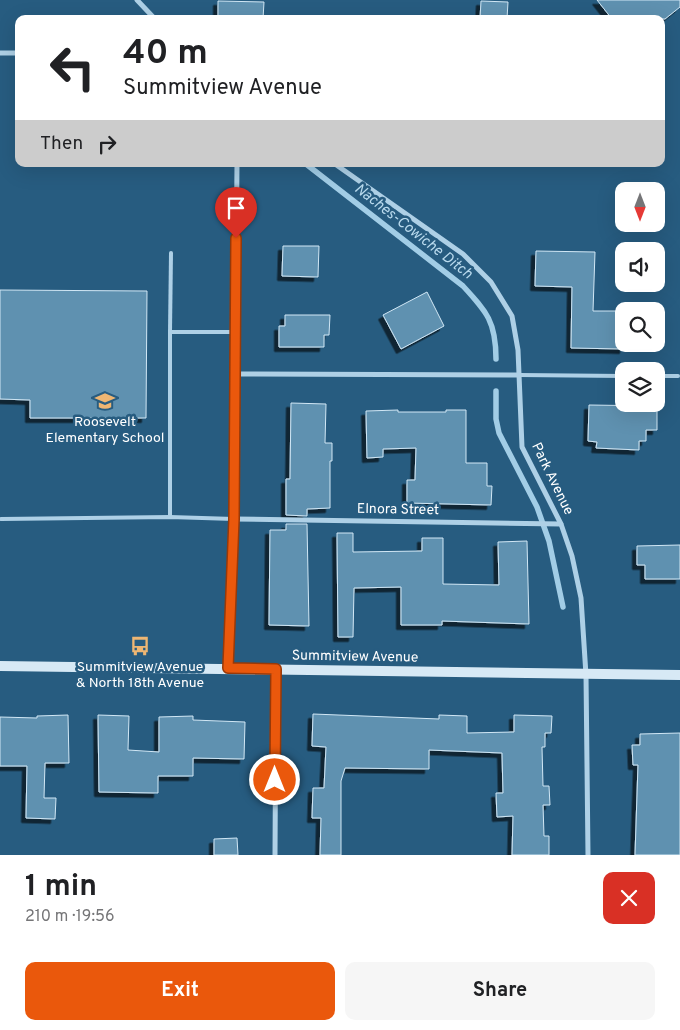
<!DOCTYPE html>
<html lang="en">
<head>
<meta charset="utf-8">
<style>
  :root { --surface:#fff; --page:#f6f6f6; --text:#202124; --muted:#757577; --accent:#ea580c }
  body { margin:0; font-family:Overpass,sans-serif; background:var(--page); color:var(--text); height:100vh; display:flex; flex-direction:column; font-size:19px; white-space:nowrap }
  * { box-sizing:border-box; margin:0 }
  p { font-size:16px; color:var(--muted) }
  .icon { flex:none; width:28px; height:28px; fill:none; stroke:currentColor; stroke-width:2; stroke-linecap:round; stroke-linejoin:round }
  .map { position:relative; height:855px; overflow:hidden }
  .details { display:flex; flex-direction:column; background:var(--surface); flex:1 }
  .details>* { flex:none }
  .top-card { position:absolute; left:15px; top:15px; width:650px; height:152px; border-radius:10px; box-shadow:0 5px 20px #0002; background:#fff; color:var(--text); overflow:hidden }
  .needle { width:32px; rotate:180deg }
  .controls { position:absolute; left:615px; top:182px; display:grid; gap:10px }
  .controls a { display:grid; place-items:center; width:50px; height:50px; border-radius:10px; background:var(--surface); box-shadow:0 5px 20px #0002; font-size:25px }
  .pin { position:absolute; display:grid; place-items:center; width:42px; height:42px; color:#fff; margin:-51px -21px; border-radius:50% 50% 50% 0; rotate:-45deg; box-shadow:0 0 5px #0007 }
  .pin .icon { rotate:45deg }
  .me { position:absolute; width:55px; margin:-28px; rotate:0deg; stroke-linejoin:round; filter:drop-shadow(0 0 4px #0008) }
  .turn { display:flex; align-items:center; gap:18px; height:105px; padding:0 25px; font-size:22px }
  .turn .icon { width:65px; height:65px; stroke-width:2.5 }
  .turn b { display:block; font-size:35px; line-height:42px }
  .then { display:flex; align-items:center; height:48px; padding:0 25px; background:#0003; gap:10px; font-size:19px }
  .round { display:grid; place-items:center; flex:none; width:52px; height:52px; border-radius:10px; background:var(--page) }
  .summary { display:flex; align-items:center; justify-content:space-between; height:85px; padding:0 25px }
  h1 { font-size:30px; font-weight:700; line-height:38px }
  .action { display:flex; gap:10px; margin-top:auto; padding:10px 25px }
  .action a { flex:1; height:58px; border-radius:10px; background:var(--accent); color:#fff; font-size:20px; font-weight:700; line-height:58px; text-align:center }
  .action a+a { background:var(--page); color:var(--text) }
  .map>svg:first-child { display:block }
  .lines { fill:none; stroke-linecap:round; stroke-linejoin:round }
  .stream { stroke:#a2cde6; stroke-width:5.5 }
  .building { fill:#5f91b0; stroke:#d1e7f5; filter:url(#shadow) }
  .lane { stroke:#aed0e6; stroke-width:4 }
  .street { stroke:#aed0e6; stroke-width:5 }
  .secondary { stroke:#d7e9f5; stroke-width:10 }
  .route-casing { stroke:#983908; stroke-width:12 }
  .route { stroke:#ea580c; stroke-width:9 }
  .labels { text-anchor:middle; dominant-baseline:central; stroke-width:5; stroke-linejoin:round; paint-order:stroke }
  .poi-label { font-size:14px; fill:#fff; stroke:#275c80 }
  .street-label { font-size:14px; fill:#fff; stroke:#275c80 }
  .water-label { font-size:15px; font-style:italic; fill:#b9daed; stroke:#275c80 }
</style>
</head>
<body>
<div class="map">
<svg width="680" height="855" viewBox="0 0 680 855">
  <defs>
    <filter id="shadow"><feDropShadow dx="-4.5" dy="4.5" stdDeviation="0" flood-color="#0009"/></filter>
  </defs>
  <rect width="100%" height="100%" fill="#275c80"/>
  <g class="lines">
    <!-- stream -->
    <g class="stream">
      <path d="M306,164L463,286C487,312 496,322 496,359"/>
      <path d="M496,391V419L499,433L537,507L549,541L563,607"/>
    </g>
  </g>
  <!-- building -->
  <g class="building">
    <path d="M597,0H680V7L665,19H612Z"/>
    <path d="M218,1L264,2L263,19H218Z"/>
    <path d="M481,1L508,2L507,19H480Z"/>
    <path d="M283,246H319L318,277L282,276Z"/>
    <path d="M536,251L595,252L593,311H624V349L571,348L572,287L535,286Z"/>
    <path d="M0,290L147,291L146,418H30V400L0,399Z"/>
    <path d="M427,292L444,326L401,349L383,315Z"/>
    <path d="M285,315H330L329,335H324V347H279V326H285Z"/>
    <path d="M291,403L326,404L325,443H332V461H330V508L307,509V516L286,515V479H290Z"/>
    <path d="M589,405L657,406V430H646V441H639V450L596,448L597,442L588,441Z"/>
    <path d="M398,410V412H446V410H466V463H487V486H492L491,505L407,503V480H415L416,448L383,449V457L367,458L366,411Z"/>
    <path d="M286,524H307L309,626L269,625L270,530H286Z"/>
    <path d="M337,533H353V552L422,551V538H443V584L499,585L498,542L527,541L529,624L442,621V625H401V587L354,588L353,637H338Z"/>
    <path d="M680,545V579H645V565H637V546Z"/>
    <path d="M313,714L439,719V715L467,716V733L514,732V715L552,716L551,733H545V747H542L543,786H549L550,805H543L544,836H549V855H512L513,816L497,817L496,793H503L502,753L429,750V769L345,768L341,781V855H320L321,818H312L313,788H324L326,747L312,746Z"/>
    <path d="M68,715L69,763H45L44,798H56L55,819L26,818L27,766H0V717L37,718V716Z"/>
    <path d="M98,715L129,716L128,750L159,752V717L193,716V720L245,722L244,759L193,758V776H158V793L99,792Z"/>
    <path d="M680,733V855H635L638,765H633L632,745H640V734Z"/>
    <path d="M237,838L238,855H214V839Z"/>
  </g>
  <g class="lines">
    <!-- lane -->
    <g class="lane">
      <path d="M170,332L171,253"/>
      <path d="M519,375L624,376"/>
      <path d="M656,376H678"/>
      <path d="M170,517V332H235"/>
      <path d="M1,519L170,517L234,519"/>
    </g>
    <!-- street -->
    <g class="street">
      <path d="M137,0L155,19"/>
      <path d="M0,53H19"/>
      <path d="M335,164L463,254L491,282L512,316L518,350L522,447L561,524L572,556L581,598L586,675L588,855"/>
      <path d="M235,374L519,375"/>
      <path d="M234,519L561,524"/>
      <path d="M229,668L234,519L237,164"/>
      <path d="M275,855L276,669"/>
    </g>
    <!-- secondary -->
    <path class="secondary" d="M0,666L680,675"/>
  </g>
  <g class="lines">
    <defs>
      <path id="route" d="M236,238L234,519L228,668L276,669L275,780"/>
    </defs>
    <!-- route casing -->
    <use href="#route" class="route-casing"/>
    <!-- route -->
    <use href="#route" class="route"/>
  </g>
  <!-- icons -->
  <defs>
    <symbol id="school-bare" viewBox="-9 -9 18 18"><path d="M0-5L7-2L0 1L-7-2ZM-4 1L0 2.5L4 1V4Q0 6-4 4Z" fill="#eeb673" stroke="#275c80" stroke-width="2.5" paint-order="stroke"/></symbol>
    <symbol id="bus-bare" viewBox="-9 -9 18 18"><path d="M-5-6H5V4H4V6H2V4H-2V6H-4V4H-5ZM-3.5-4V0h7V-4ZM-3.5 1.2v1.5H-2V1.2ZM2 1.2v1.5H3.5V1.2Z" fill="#eeb673" stroke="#275c80" stroke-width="2.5" paint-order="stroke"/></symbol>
  </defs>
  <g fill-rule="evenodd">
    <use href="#school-bare" x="91" y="387" width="28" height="28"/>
    <use href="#bus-bare" x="126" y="632" width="28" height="28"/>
  </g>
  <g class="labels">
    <!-- poi labels -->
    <g class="poi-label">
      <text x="105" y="422">Roosevelt<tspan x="105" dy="16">Elementary School</tspan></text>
      <text x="140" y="667">Summitview Avenue<tspan x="140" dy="16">&amp; North 18th Avenue</tspan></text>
    </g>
    <!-- street labels -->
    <g class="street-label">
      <text transform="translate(552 479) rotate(64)">Park Avenue</text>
      <text transform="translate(398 510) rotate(1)">Elnora Street</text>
      <text transform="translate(355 657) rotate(1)">Summitview Avenue</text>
    </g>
    <!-- water labels -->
    <g class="water-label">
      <text transform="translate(413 232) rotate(38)">Naches-Cowiche Ditch</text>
    </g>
  </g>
</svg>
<div class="controls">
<a><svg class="needle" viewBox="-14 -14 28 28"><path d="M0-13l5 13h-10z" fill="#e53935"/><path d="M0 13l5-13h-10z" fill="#757577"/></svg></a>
<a><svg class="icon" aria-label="sound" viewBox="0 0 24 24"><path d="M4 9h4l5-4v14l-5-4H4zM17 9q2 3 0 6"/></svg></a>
<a><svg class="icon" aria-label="search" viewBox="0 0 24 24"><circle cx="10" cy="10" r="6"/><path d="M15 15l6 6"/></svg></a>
<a><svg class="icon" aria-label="layers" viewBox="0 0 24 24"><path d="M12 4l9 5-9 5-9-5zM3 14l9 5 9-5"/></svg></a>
</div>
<div class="pin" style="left:236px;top:238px;background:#d93025"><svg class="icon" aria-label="arrive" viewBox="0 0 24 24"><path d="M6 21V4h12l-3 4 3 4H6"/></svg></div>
<svg class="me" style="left:275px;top:780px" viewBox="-20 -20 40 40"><circle r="17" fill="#ea580c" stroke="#fff" stroke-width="3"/><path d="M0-11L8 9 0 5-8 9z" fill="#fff"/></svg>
<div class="top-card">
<div class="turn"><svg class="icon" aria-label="left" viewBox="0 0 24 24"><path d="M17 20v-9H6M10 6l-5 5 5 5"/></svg><div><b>40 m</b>Summitview Avenue</div></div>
<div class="then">Then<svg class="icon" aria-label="right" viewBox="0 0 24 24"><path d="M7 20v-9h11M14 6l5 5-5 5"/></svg></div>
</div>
</div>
<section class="details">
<div class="summary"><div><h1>1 min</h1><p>210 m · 19:56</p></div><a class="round" style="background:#d93025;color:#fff"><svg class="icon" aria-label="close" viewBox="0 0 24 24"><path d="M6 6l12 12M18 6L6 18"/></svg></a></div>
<div class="action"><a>Exit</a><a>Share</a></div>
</section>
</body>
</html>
